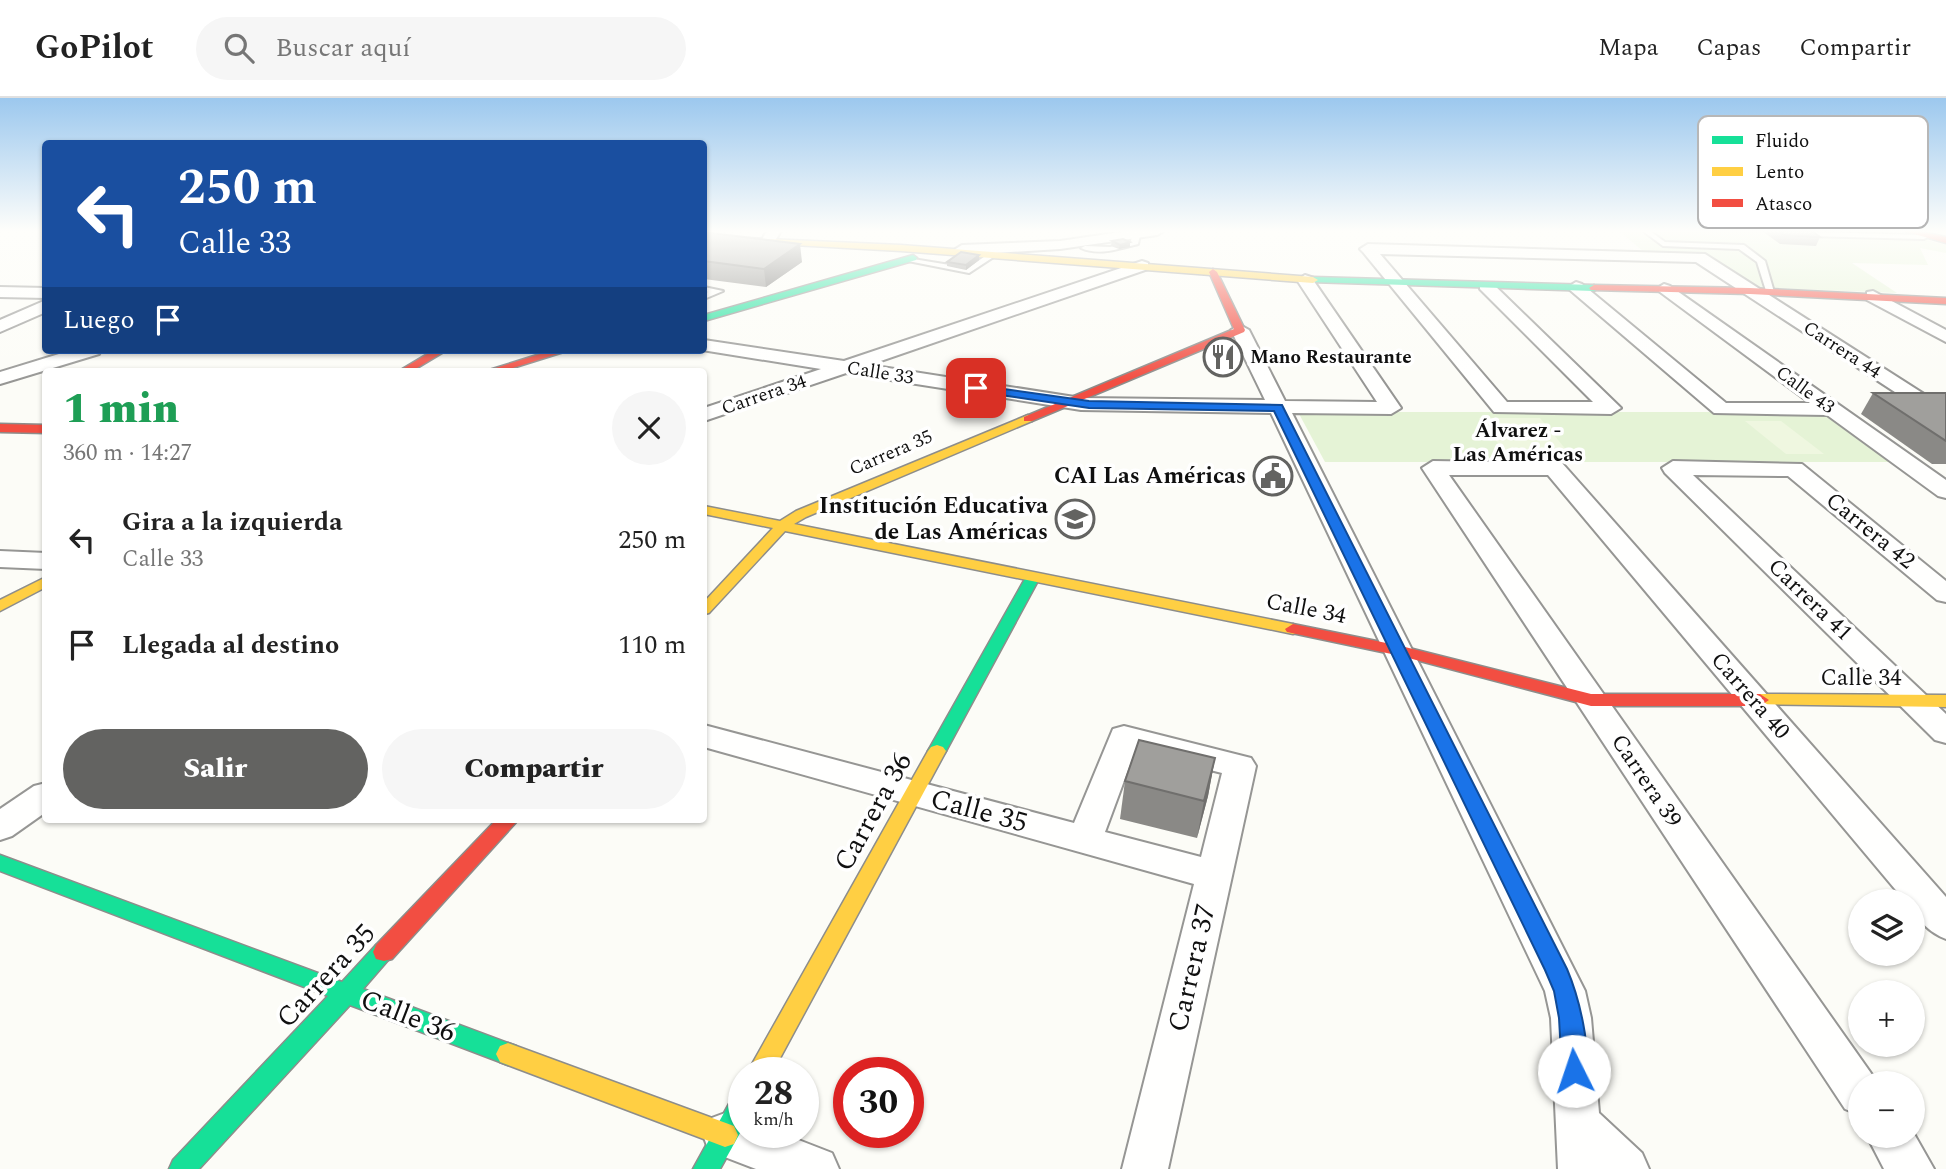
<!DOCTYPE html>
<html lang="es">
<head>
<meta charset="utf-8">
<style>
  :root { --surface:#fff; --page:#f6f6f6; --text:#222; --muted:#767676; --line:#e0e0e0; --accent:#636361 }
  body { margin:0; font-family:Spectral,serif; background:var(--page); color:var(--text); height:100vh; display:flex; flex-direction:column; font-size:26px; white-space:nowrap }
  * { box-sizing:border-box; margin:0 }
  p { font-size:23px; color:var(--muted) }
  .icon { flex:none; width:38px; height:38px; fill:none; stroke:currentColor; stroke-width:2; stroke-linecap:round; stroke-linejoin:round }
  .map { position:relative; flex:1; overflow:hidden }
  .panel { position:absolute; left:42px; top:270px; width:665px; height:455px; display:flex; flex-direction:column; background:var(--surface); border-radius:7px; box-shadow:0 2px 5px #0004 }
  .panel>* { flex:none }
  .banner { position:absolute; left:42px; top:42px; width:665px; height:214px; border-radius:7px; box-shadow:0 2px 5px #0004; background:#1a4fa0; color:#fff; overflow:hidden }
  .controls { position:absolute; left:1848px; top:791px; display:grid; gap:14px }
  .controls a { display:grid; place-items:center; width:77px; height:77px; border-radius:50%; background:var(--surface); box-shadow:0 2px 5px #0004; font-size:35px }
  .speed { position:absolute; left:728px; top:959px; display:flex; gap:14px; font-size:35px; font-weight:700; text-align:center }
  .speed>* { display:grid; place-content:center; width:91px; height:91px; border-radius:50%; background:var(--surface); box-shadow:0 2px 5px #0004; line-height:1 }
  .speed small { font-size:18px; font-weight:400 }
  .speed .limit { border:10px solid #d22; background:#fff; color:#111 }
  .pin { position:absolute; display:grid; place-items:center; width:60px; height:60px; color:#fff; margin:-30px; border-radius:14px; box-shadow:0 4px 10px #0006 }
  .me { position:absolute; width:77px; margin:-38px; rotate:356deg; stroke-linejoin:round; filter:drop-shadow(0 0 5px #0008) }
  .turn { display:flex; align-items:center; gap:24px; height:147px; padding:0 21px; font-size:32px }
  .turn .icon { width:91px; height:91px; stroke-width:2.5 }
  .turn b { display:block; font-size:49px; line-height:60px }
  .then { display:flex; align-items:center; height:66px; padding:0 21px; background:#0003; gap:14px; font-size:26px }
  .round { display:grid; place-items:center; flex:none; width:74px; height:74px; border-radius:37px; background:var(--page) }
  .overview { display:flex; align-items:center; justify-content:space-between; height:119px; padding:0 21px }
  h1 { font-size:42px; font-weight:800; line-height:52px; color:#1e9e55 }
  .action { display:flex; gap:14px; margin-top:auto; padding:14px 21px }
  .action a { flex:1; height:80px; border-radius:42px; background:var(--accent); color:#fff; font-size:28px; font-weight:800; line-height:80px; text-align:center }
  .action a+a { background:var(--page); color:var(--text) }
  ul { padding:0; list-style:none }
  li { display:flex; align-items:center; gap:21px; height:105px; padding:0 21px }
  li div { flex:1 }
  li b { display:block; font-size:26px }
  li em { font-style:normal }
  header { display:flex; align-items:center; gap:42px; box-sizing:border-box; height:98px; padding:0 35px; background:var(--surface); border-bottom:2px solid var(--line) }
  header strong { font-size:33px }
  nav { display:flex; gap:38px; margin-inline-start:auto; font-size:24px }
  .search { width:490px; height:63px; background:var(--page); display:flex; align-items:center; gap:18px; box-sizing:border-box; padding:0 24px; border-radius:38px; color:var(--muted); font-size:26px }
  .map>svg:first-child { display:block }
  .green { fill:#e5f3d6 }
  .pitch { fill:#eff7e0 }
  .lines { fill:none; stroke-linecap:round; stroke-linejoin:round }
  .lane-casing { stroke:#969694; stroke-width:4 }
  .street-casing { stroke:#969694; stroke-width:4 }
  .fast-casing { stroke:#8d8d8b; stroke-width:3 }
  .slow-casing { stroke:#8d8d8b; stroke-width:3 }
  .jam-casing { stroke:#8d8d8b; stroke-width:3 }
  .lane { fill:#fffffe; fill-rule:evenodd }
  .street { fill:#fffffe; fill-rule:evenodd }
  .fast { fill:#16e098; fill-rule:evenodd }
  .slow { fill:#ffcf43; fill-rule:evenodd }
  .jam { fill:#f24e42; fill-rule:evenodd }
  .wall { fill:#8a8986 }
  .shaded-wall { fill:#706f6d }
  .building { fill:#a09f9c; stroke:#706f6d; stroke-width:2 }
  .route { fill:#1a73e8; stroke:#114b97; stroke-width:2 }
  .labels { text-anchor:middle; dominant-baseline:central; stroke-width:7; stroke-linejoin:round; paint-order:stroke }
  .far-street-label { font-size:19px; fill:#101010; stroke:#fff }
  .far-poi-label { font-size:19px; font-weight:bold; fill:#101010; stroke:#fff; text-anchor:start }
  .far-neighbourhood-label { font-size:21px; font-weight:bold; fill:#101010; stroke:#fff }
  .poi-label { font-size:23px; font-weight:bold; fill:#101010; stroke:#fff; text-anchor:end }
  .street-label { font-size:23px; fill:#101010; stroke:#fff }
  .near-street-label { font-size:28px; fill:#101010; stroke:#fff }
  .key { fill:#fff; stroke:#b7b7b7; stroke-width:2 }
  .key-label { font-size:19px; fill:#101010 }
</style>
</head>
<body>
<header>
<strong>GoPilot</strong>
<div class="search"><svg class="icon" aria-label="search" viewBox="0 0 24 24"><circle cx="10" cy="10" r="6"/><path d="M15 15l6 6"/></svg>Buscar aquí</div>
<nav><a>Mapa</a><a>Capas</a><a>Compartir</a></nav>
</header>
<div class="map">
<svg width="1946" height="1071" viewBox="0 0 1946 1071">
  <rect width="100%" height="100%" fill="#fcfcf7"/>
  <!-- green -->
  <g class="green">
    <path d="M1619,133H1893L1946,147V155L1920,150L1928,167L1852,165L1897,195L1749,189L1707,156L1644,154Z"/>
    <path d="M1298,314H1820L1889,364H1325Z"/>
  </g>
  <!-- pitch -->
  <g class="pitch">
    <path d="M1479,320H1540L1577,365L1512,364Z"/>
    <path d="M1745,323H1781L1824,356H1786Z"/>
  </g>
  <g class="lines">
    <defs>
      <g id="lane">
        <path d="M1643,133H1650L1665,144L1744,147L1765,163L1774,194L1767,196L1757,164L1739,151L1663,148Z"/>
        <path d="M1813,134L1924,137L1928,139L1924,141L1810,138L1809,136Z"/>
        <path d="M1133,135L1140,137L1138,146C1120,151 1098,158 1081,150L1085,148L1110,149L1131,143Z"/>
        <path d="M991,154L998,156L969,175L903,162L907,160L968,170Z"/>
        <path d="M704,189L723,193L704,201V195L708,194L704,193Z"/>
      </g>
      <g id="street">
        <path d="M767,133H781L773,146L768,147L761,143Z"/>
        <path d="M1128,133H1164L1157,137L1060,151L962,157L954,152L962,147L1060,143Z"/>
        <path d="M1368,146L1705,156L1938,305H1946V317L1927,315L1696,164L1380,156L1507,304H1593L1480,191V185H1492L1621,310L1611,316L1494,314L1363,154L1360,151Z"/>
        <path d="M1142,163L1148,165V171L869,267L1081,300L1265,302L1231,232L1240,227L1249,232L1285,303L1377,304L1297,182L1305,177L1311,179L1401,310L1391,316L1292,315L1585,893L1591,920L1599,1015L1642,1055L1649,1071H1558L1551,920L1545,893L1271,315L1081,312L846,275L704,323V310L821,271L702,252L704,242L844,263Z"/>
        <path d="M1576,184L1582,186L1726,305H1810L1656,191L1664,186L1670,188L1946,382V400L1938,398L1827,317L1714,315L1570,192L1568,189Z"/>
        <path d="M0,189L46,190V200L0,199Z"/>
        <path d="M1873,193L1946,232V244L1867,202V194Z"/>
        <path d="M46,202V214L0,234V222Z"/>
        <path d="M72,252H101L99,256L0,286V274Z"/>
        <path d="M1433,363L1562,365L1946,799V841C1931,835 1913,821 1913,803H1905L1548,377H1449L1875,981L1877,985H1860V1017L1845,1011L1422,370Z"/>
        <path d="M1673,363L1802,366L1946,483V504L1937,502L1788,378L1693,377L1946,616V645L1935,642L1665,375L1662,370Z"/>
        <path d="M0,453L46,455V471L0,469Z"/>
        <path d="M704,627L1074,725L1113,631L1124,628L1251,660L1256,668L1168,1071H1122L1194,786L704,649ZM1135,653L1222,675L1201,759L1105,734Z"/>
        <path d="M46,685V714L12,738L0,742V711L34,688Z"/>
        <path d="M725,1015L744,1022V1034H778L832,1055L839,1071H756L709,1053L703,1037L709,1021Z"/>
        <path d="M1913,1034L1934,1071H1884L1867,1038H1913Z"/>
      </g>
      <g id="fast">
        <path d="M913,157L917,160L916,162L704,223V217Z"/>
        <path d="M1313,179L1594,187L1599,190L1594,193L1310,184V180Z"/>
        <path d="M1033,475L1040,479L946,653L943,657H931L928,653L1026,479Z"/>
        <path d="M0,757L342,884L376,847L384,845L392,847L395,854L363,891L516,948L520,956L516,964L508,967L350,907L199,1071H169L173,1062L328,898L0,773Z"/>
        <path d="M744,991V1028L720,1071H693L735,995Z"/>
      </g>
      <g id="slow">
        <path d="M704,138L901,147L1313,179L1318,182L1313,185L901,153L704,142Z"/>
        <path d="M1028,317L1034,321L1032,323L806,419L794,426L1293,526L1301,531L1299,534L1293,536L785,433L709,515L704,516V504L773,430L704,416V408L780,423L796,413Z"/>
        <path d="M46,479V489L0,513V502Z"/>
        <path d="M1760,596L1946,597V609L1754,606L1751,602L1754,598Z"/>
        <path d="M937,647L943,649L946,653L772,975H747L928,653L931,649Z"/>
        <path d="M508,945L734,1028L738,1037L734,1046L725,1049L500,964L496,956L500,948Z"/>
      </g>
      <g id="jam">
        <path d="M1904,133H1918L1946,139V145Z"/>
        <path d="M1213,171L1217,174L1245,232L1244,234L1032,323H1024V319L1234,231L1209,174Z"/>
        <path d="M1594,187L1750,190L1946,200V206L1750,196L1591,192L1589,190Z"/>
        <path d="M434,252H447L412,273H399Z"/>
        <path d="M553,252H570L503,273H486Z"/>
        <path d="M0,326L46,327V335L0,334Z"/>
        <path d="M1293,526L1401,548L1591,596H1760L1769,602L1760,608H1591L1401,558L1287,534L1285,531Z"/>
        <path d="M497,721H519L392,861L384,863L376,861L373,854L376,847Z"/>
      </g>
    </defs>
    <!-- lane casing -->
    <use href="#lane" class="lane-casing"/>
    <!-- street casing -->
    <use href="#street" class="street-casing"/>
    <!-- fast casing -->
    <use href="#fast" class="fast-casing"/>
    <!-- slow casing -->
    <use href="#slow" class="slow-casing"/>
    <!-- jam casing -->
    <use href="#jam" class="jam-casing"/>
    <!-- lane -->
    <use href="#lane" class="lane"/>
    <!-- street -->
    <use href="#street" class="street"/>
    <!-- fast -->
    <use href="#fast" class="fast"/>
    <!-- slow -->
    <use href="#slow" class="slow"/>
    <!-- jam -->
    <use href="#jam" class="jam"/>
  </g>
  <!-- wall -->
  <g class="wall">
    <path d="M1762,133H1812L1820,139L1816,148L1780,146Z"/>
    <path d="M704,134L802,164L766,189L704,181Z"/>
    <path d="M1112,143L1130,144V149L1119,151L1111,148Z"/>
    <path d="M979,157V162L966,172L947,168V164Z"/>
    <path d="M1873,295H1946V366H1932L1861,316Z"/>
    <path d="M1215,660L1208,698L1197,740L1120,721L1125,683Z"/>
  </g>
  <!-- shaded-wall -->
  <g class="shaded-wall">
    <path d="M1130,144V149L1119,151L1120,147Z"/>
    <path d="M800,146L802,164L766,189L764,171Z"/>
    <path d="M979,157V162L966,172V167Z"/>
    <path d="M1215,660L1208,698L1197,740L1204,703Z"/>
  </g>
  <!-- building -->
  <g class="building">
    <path d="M1779,133H1812L1820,139L1784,137Z"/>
    <path d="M704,134L800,146L764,171L704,163Z"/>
    <path d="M1123,141L1130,144L1120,147L1112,143Z"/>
    <path d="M961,154L979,157L966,167L947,164Z"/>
    <path d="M1873,295H1946V343Z"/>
    <path d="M1139,642L1215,660L1204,703L1125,683Z"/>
  </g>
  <!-- sky -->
  <linearGradient id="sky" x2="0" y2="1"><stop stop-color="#9cc8ee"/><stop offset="0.47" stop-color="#fefefb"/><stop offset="1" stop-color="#fefefb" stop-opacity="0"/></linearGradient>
  <rect width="1946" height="283" fill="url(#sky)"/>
  <!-- route -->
  <path class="route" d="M976,287L1089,303L1282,307L1567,871C1578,897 1594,955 1583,981L1574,984L1566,981L1562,973L1559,920L1554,893L1545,872L1274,313L1089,310L973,293L971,290Z"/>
  <!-- icons -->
  <defs>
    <symbol id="restaurant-ring" viewBox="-11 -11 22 22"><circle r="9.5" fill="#fff" stroke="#636361" stroke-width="1.5"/><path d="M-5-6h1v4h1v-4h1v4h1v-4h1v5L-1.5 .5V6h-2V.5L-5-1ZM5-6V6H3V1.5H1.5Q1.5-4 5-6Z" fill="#636361"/></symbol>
    <symbol id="civic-ring" viewBox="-11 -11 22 22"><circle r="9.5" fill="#fff" stroke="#636361" stroke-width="1.5"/><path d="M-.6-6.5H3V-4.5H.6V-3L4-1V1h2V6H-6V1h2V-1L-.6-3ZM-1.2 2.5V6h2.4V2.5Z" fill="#636361"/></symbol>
    <symbol id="school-ring" viewBox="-11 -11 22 22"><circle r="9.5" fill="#fff" stroke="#636361" stroke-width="1.5"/><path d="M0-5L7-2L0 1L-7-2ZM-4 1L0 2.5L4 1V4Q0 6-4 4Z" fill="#636361"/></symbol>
  </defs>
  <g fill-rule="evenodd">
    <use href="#restaurant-ring" x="1201" y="237" width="44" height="44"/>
    <use href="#civic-ring" x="1251" y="356" width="44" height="44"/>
    <use href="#school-ring" x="1053" y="399" width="44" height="44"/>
  </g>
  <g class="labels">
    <!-- far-street labels -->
    <g class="far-street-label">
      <text transform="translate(1842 252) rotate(33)">Carrera 44</text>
      <text transform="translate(880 275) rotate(9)">Calle 33</text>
      <text transform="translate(1805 292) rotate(36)">Calle 43</text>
      <text transform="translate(764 297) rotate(-19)">Carrera 34</text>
      <text transform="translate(891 355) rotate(-23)">Carrera 35</text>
    </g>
    <!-- far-poi labels -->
    <g class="far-poi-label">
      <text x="1250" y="259">Mano Restaurante</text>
    </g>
    <!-- far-neighbourhood labels -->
    <g class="far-neighbourhood-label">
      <text x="1518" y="333">Álvarez -<tspan x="1518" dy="24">Las Américas</tspan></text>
    </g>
    <!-- poi labels -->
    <g class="poi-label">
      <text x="1246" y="378">CAI Las Américas</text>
      <text x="1048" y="408">Institución Educativa<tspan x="1048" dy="26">de Las Américas</tspan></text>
    </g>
    <!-- street labels -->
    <g class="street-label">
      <text transform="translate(1870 433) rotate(39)">Carrera 42</text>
      <text transform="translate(1810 502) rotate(44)">Carrera 41</text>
      <text transform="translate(1306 511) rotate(11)">Calle 34</text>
      <text x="1861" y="580">Calle 34</text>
      <text transform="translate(1750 598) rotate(49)">Carrera 40</text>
      <text transform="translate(1646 683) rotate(56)">Carrera 39</text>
    </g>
    <!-- near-street labels -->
    <g class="near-street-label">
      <text transform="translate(979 713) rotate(15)">Calle 35</text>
      <text transform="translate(873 714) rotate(-61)">Carrera 36</text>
      <text transform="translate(1192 870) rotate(-77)">Carrera 37</text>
      <text transform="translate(326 878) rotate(-47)">Carrera 35</text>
      <text transform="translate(408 918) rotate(21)">Calle 36</text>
    </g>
  </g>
  <!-- legend -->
  <rect x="1698" y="18" width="230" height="112" rx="10" class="key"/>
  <rect x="1712" y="38" width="31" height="8" fill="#16e098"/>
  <rect x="1712" y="69" width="31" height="9" fill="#ffcf43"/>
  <rect x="1712" y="101" width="31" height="8" fill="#f24e42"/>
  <g class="key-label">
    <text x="1755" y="49">Fluido</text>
    <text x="1755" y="80">Lento</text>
    <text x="1755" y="112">Atasco</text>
  </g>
</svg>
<div class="controls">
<a><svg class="icon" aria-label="layers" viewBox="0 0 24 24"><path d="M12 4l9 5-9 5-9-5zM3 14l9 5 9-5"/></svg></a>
<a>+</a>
<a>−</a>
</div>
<div class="speed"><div>28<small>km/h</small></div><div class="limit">30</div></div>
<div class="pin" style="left:976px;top:290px;background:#d93025"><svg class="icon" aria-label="arrive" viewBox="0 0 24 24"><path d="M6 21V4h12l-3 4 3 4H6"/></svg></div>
<svg class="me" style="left:1574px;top:973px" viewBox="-20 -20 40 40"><circle r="19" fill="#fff"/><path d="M0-13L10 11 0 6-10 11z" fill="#1a73e8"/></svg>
<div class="banner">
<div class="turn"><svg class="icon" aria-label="left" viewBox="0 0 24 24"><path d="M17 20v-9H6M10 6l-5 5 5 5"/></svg><div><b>250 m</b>Calle 33</div></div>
<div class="then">Luego<svg class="icon" aria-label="arrive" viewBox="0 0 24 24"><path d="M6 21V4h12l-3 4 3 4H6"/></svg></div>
</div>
<section class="panel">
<div class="overview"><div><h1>1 min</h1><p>360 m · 14:27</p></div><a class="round"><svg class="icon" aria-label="close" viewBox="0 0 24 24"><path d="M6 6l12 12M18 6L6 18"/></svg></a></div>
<ul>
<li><svg class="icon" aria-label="left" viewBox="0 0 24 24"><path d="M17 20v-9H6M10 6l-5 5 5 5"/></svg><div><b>Gira a la izquierda</b><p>Calle 33</p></div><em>250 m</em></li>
<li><svg class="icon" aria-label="arrive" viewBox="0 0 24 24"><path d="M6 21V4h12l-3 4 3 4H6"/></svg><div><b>Llegada al destino</b></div><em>110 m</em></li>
</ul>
<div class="action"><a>Salir</a><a>Compartir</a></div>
</section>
</div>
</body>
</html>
